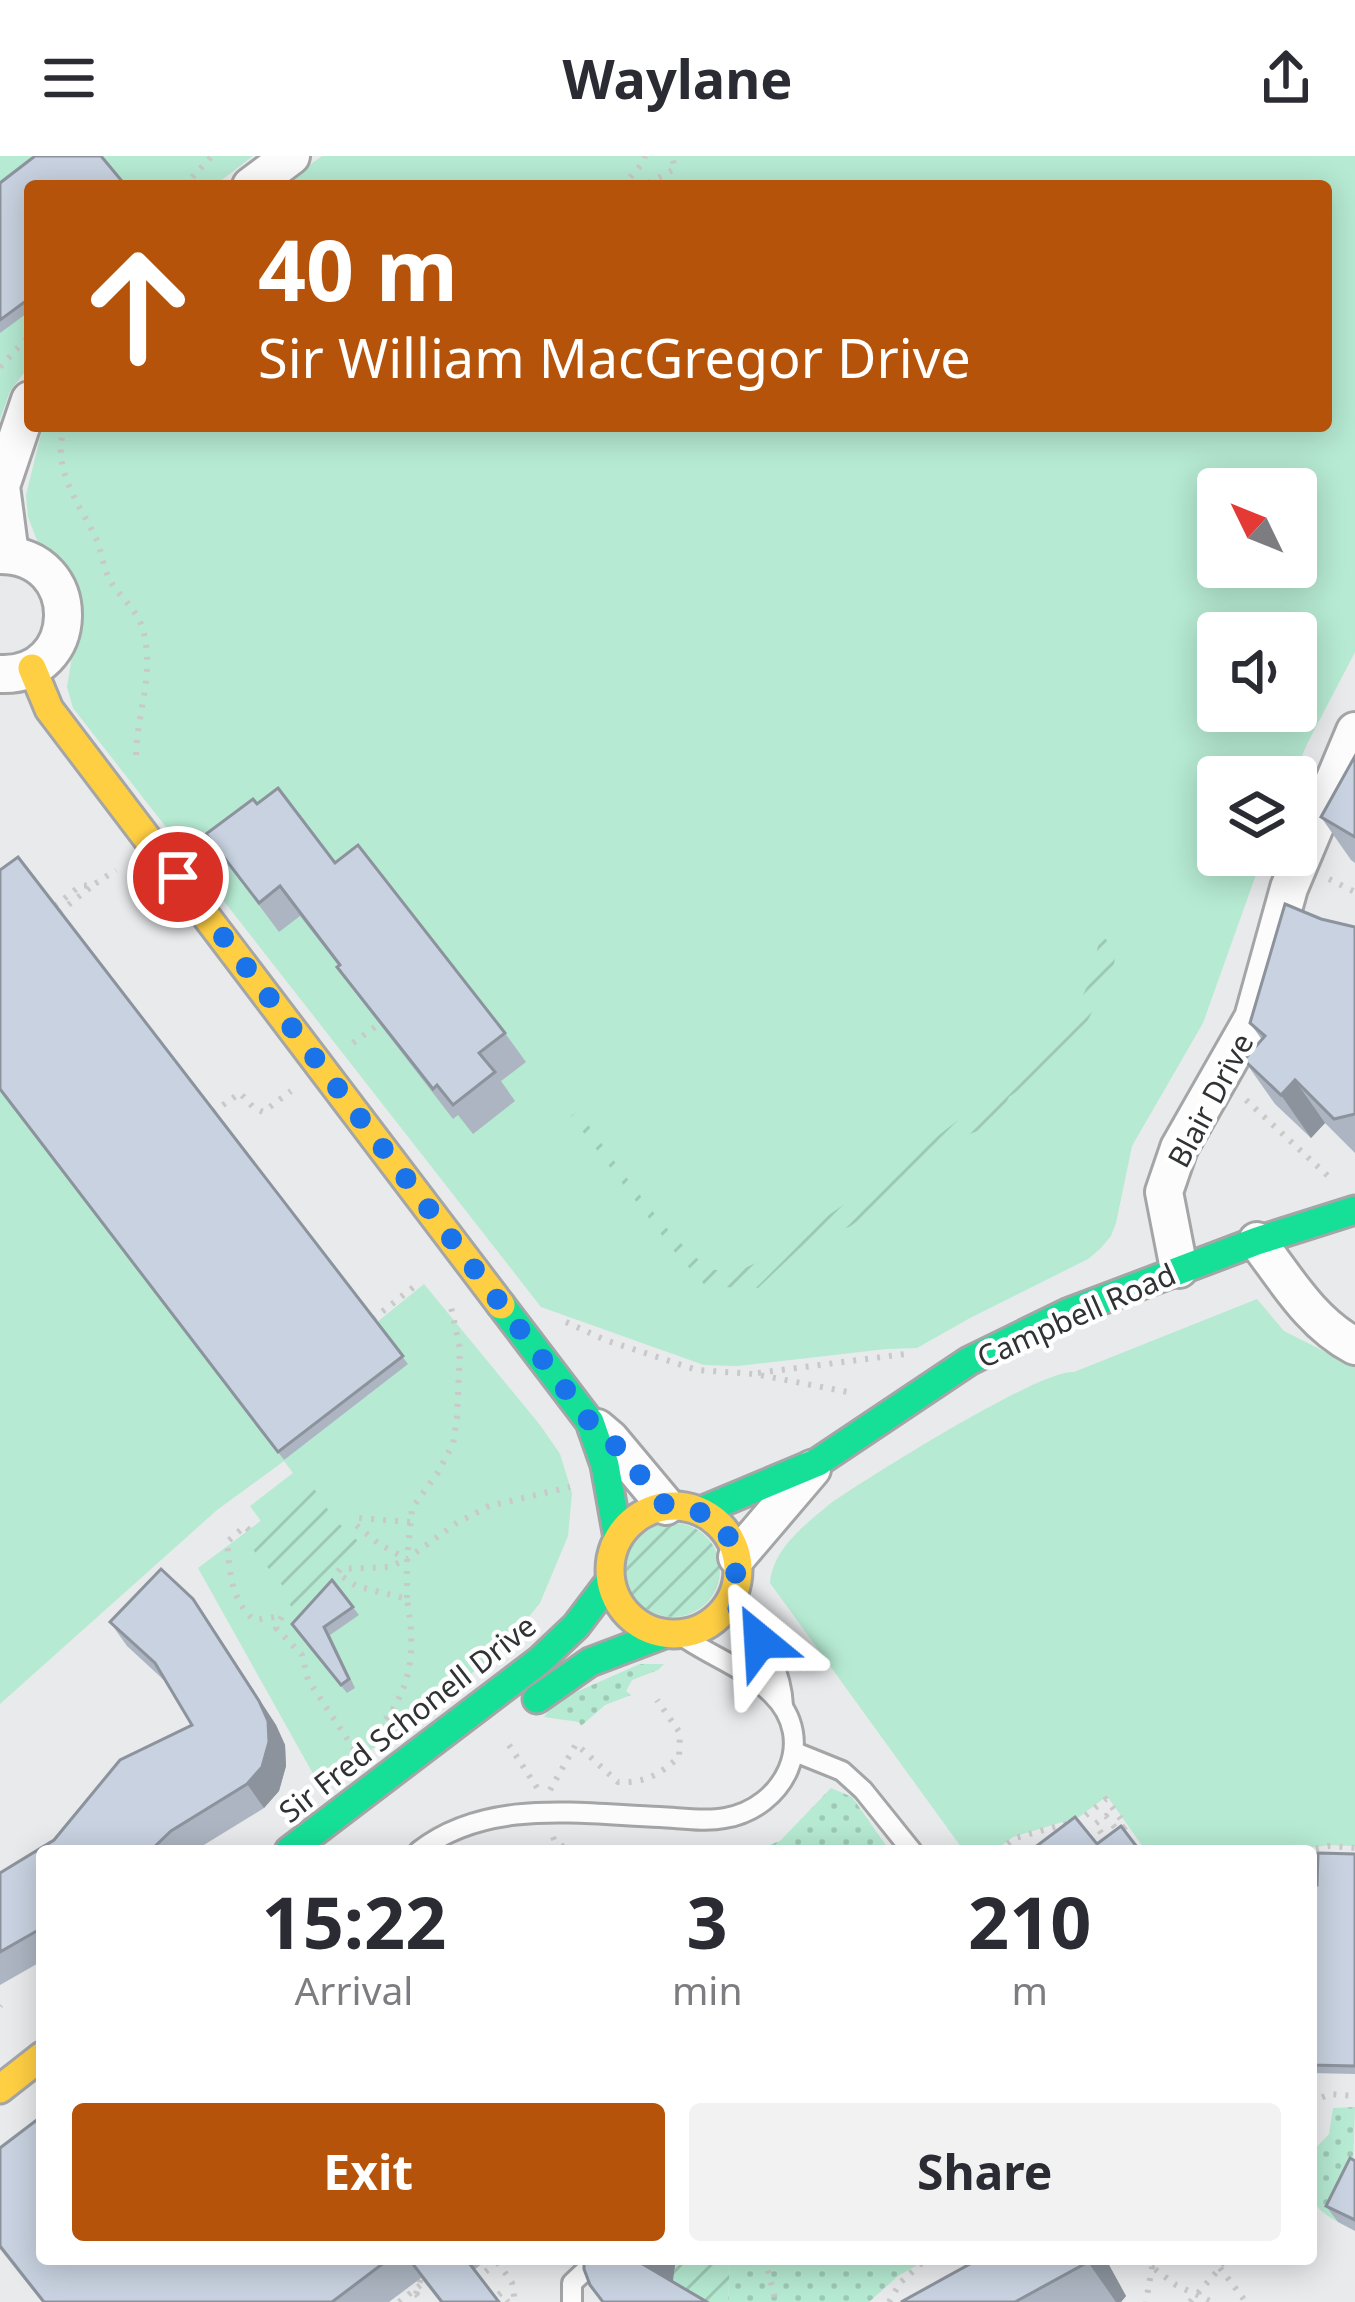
<!DOCTYPE html>
<html lang="en">
<head>
<meta charset="utf-8">
<style>
  :root { --surface:#fff; --page:#f2f2f3; --text:#2b2b33; --muted:#7c7c81; --accent:#b45309 }
  body { margin:0; font-family:"Noto Sans",sans-serif; background:var(--page); color:var(--text); height:100vh; display:flex; flex-direction:column; font-size:45px; white-space:nowrap }
  * { box-sizing:border-box; margin:0 }
  p { font-size:39px; color:var(--muted) }
  .icon { flex:none; width:66px; height:66px; fill:none; stroke:currentColor; stroke-width:2; stroke-linecap:round; stroke-linejoin:round }
  .map { position:relative; flex:1; overflow:hidden }
  .drawer { position:absolute; left:36px; top:1689px; width:1281px; height:420px; display:flex; flex-direction:column; background:var(--surface); border-radius:12px; box-shadow:0 6px 30px #0003 }
  .drawer>* { flex:none }
  .top-card { position:absolute; left:24px; top:24px; width:1308px; height:252px; border-radius:12px; box-shadow:0 6px 30px #0003; background:#b45309; color:#fff; overflow:hidden }
  .needle { width:78px; rotate:313deg }
  .buttons { position:absolute; left:1197px; top:312px; display:grid; gap:24px }
  .buttons a { display:grid; place-items:center; width:120px; height:120px; border-radius:12px; background:var(--surface); box-shadow:0 6px 30px #0003; font-size:60px }
  .pin { position:absolute; display:grid; place-items:center; width:102px; height:102px; color:#fff; margin:-51px; border:6px solid #fff; border-radius:50%; box-shadow:0 3px 12px #0007 }
  .me { position:absolute; width:132px; margin:-66px; rotate:333deg; stroke-linejoin:round; filter:drop-shadow(0 0 9px #0008) }
  .turn { display:flex; align-items:center; gap:42px; height:252px; padding:0 36px; font-size:54px }
  .turn .icon { width:156px; height:156px; stroke-width:2.5 }
  .turn b { display:block; font-size:84px; line-height:102px }
  .eta { display:flex; justify-content:space-evenly; align-items:center; height:204px; text-align:center }
  .eta b { font-size:72px; font-weight:700; line-height:84px }
  .button { display:flex; gap:24px; margin-top:auto; padding:24px 36px }
  .button a { flex:1; height:138px; border-radius:12px; background:var(--accent); color:#fff; font-size:48px; font-weight:700; line-height:138px; text-align:center }
  .button a+a { background:var(--page); color:var(--text) }
  header { display:flex; justify-content:space-between; align-items:center; height:156px; padding:0 36px; background:var(--surface); font-size:54px; font-weight:700 }
  .map>svg:first-child { display:block }
  .grass { fill:url(#grass-dots) }
  .park { fill:#b6ead2; fill-rule:evenodd }
  .garden { fill:url(#garden-furrows) }
  .lines { fill:none; stroke-linecap:round; stroke-linejoin:round }
  .lane-casing { stroke:#a4a5a7; stroke-width:24 }
  .street-casing { stroke:#a4a5a7; stroke-width:42 }
  .fast-casing { stroke:#a4a5a7; stroke-width:33 }
  .slow-casing { stroke:#a4a5a7; stroke-width:33 }
  .path { stroke:#c9c9ca; stroke-width:6; stroke-dasharray:3 9; stroke-linecap:butt }
  .lane { stroke:#fcfcfc; stroke-width:18 }
  .street { stroke:#fcfcfc; stroke-width:36 }
  .fast { stroke:#16e098; stroke-width:27 }
  .slow { stroke:#ffcf43; stroke-width:27 }
  .path-bridge { stroke:#c9c9ca; stroke-width:6; stroke-dasharray:3 9; stroke-linecap:butt }
  .wall { fill:#acb5c1 }
  .shaded-wall { fill:#8c939d }
  .building { fill:#c8d2e0; stroke:#8c939d; stroke-width:3 }
  .route { stroke:#1a73e8; stroke-width:21; stroke-dasharray:0 37.8 }
  .labels { text-anchor:middle; dominant-baseline:central; stroke-width:9; stroke-linejoin:round; paint-order:stroke }
  .street-label { font-size:30px; fill:#313234; stroke:#fff }
</style>
</head>
<body>
<header><svg class="icon" aria-label="menu" viewBox="0 0 24 24"><path d="M4 6h16M4 12h16M4 18h16"/></svg>Waylane<svg class="icon" aria-label="share" viewBox="0 0 24 24"><path d="M12 15V3M7 8l5-5 5 5M5 13v7h14v-7"/></svg></header>
<div class="map">
<svg width="1355" height="2146" viewBox="0 0 1355 2146">
  <defs>
    <pattern id="grass-dots" width="8" height="8" patternUnits="userSpaceOnUse" patternTransform="scale(3)"><rect width="8" height="8" fill="#b6ead2"/><path d="M2 2h.1M6 6h.1" fill="none" stroke="#9dc9b5" stroke-width="1.8" stroke-linecap="round"/></pattern>
    <pattern id="garden-furrows" width="10" height="10" patternUnits="userSpaceOnUse" patternTransform="scale(3)"><rect width="10" height="10" fill="#b6ead2"/><path d="M-1 1l2-2M0 10L10 0M9 11l2-2" fill="none" stroke="#9dc9b5"/></pattern>
  </defs>
  <rect width="100%" height="100%" fill="#e8eaec"/>
  <!-- grass -->
  <g class="grass">
    <path d="M640,1508H664L658,1514L632,1524L626,1535L631,1539L605,1549L581,1570L579,1566L544,1561L558,1544Z"/>
    <path d="M831,1632L852,1641L890,1695H753L780,1685Z"/>
    <path d="M1355,1951L1352,2036L1338,2066C1303,2047 1311,2034 1311,1997L1329,1978L1333,1952Z"/>
    <path d="M730,2103H928L898,2120L869,2146H728Z"/>
  </g>
  <!-- park -->
  <g class="park">
    <path d="M0,0H253L214,30H30V209L10,235L0,263Z"/>
    <path d="M322,0H1355V496L1307,588L1293,621H1218V699H1263L1203,867L1132,990L1116,1067L1111,1080L1100,1093L1088,1103L970,1162L917,1192L886,1193L737,1210L704,1209L541,1151L73,552L67,531L76,477L70,432L36,382L28,361L26,339L43,270H1326V30H281ZM1218,333H1296V411H1218ZM1218,477H1296V555H1218Z"/>
    <path d="M0,934L284,1304L376,1167L424,1128L540,1269L560,1298L572,1337L568,1380L540,1447L501,1495L321,1632L198,1412L261,1365L250,1350L293,1317L284,1305L217,1354L0,1548Z"/>
    <path d="M1257,1143L1284,1175L1355,1211V1690L1329,1689L1289,1695H1146L1107,1640L1079,1661L1013,1681L994,1695H964L770,1427C773,1392 806,1368 831,1347C869,1321 1038,1214 1074,1216Z"/>
  </g>
  <!-- garden -->
  <g class="garden">
    <path d="M1100,776L1108,786L1115,803L1112,816L1086,868L1070,893L1053,909L1009,941L998,964L992,970L961,981L932,999L896,1029L867,1059L849,1071L814,1083L800,1092L758,1132L742,1133L704,1128L674,1095L571,960L578,955C603,988 684,1110 720,1115C739,1118 756,1107 772,1098C859,1038 946,980 1023,908C1043,889 1066,871 1079,847C1091,826 1097,800 1100,776Z"/>
    <path d="M309,1325L334,1363L361,1388L346,1408L339,1406L307,1446L295,1455L287,1445L291,1440L242,1380Z"/>
    <circle cx="673" cy="1414" r="47"/>
    <path d="M676,2103H730L728,2146H670Z"/>
  </g>
  <g class="lines">
    <defs>
      <g id="lane">
        <path d="M731,1442C755,1479 781,1504 783,1550"/>
        <path d="M795,1596L842,1615L863,1634L912,1695"/>
        <path d="M419,1695C487,1642 580,1658 660,1661C681,1662 705,1666 725,1662C784,1652 819,1584 772,1538C745,1511 709,1500 679,1478"/>
        <path d="M572,2146V2127L589,2111L591,2103"/>
      </g>
      <g id="street">
        <path d="M251,30L291,0"/>
        <path d="M0,399C86,399 82,522 0,518"/>
        <path d="M10,399L1,330L30,244"/>
        <path d="M1257,1085C1286,1123 1311,1167 1355,1190"/>
        <path d="M1179,1113L1164,1036L1179,992L1253,862L1289,732L1355,575"/>
        <path d="M597,1272L610,1283L666,1350"/>
        <path d="M737,1401L812,1313"/>
      </g>
      <g id="fast">
        <path d="M501,1149L590,1266L605,1309L618,1382"/>
        <path d="M701,1355L818,1306L969,1205L1067,1157L1257,1085L1355,1054"/>
        <path d="M537,1543L590,1506L664,1478"/>
        <path d="M289,1695L539,1505L576,1470L610,1425"/>
      </g>
      <g id="slow">
        <path d="M32,512L49,553L501,1149"/>
        <circle cx="674" cy="1414" r="64"/>
        <path d="M0,1933L42,1900"/>
      </g>
    </defs>
    <!-- lane casing -->
    <use href="#lane" class="lane-casing"/>
    <!-- street casing -->
    <use href="#street" class="street-casing"/>
    <!-- fast casing -->
    <use href="#fast" class="fast-casing"/>
    <!-- slow casing -->
    <use href="#slow" class="slow-casing"/>
    <!-- path -->
    <g class="path">
      <path d="M648,27L675,13L672,0"/>
      <path d="M184,30L212,0"/>
      <path d="M622,30L642,8L645,0"/>
      <path d="M0,211L30,179"/>
      <path d="M65,270C50,312 79,347 96,382C102,396 103,413 111,426C120,441 137,454 142,471C156,515 137,555 136,599"/>
      <path d="M1329,723L1355,736"/>
      <path d="M55,750L80,730L93,729L116,714"/>
      <path d="M59,756L91,731"/>
      <path d="M353,887L379,868"/>
      <path d="M1246,944L1328,1020"/>
      <path d="M213,956L240,937L254,952L263,956L291,935"/>
      <path d="M373,1163L420,1126"/>
      <path d="M566,1166L605,1184L697,1214L754,1218L848,1236"/>
      <path d="M758,1217L905,1198"/>
      <path d="M410,1366L358,1362L356,1369L379,1388L407,1403L455,1368L489,1350L570,1331"/>
      <path d="M249,1374L245,1370L227,1386C230,1415 230,1443 254,1464L282,1460L276,1472L302,1499L308,1524L356,1596"/>
      <path d="M407,1442V1403L412,1352L437,1318L453,1288L457,1262L460,1193L451,1151"/>
      <path d="M378,1573C413,1532 416,1495 407,1443L356,1430L337,1417L340,1413L389,1411L407,1403"/>
      <path d="M509,1589L540,1636"/>
      <path d="M550,1634L576,1588L618,1626C645,1627 659,1619 679,1601L680,1577L657,1544"/>
      <path d="M553,1681L555,1686L571,1695"/>
      <path d="M1108,1687L1095,1668L1106,1660L1119,1677"/>
      <path d="M998,1695L1015,1682L1080,1664L1106,1643L1126,1670L1121,1674"/>
      <path d="M1304,1695L1328,1690L1355,1692"/>
      <path d="M1311,1711L1313,1734"/>
      <path d="M0,1850L1,1849"/>
      <path d="M1311,1946L1330,1938L1355,1940"/>
      <path d="M765,2103L776,2146"/>
      <path d="M1142,2103L1152,2111L1146,2146"/>
      <path d="M1153,2103L1152,2111L1176,2129L1212,2146"/>
      <path d="M498,2106L512,2127L515,2146"/>
      <path d="M1220,2112L1246,2146"/>
      <path d="M476,2123L502,2103"/>
      <path d="M416,2138L423,2146"/>
      <path d="M399,2146L422,2128L419,2123"/>
      <path d="M489,2146L501,2137L508,2146"/>
      <path d="M889,2146L900,2127L926,2103"/>
      <path d="M1190,2146L1220,2112L1224,2103"/>
    </g>
    <!-- lane -->
    <use href="#lane" class="lane"/>
    <!-- street -->
    <use href="#street" class="street"/>
    <!-- fast -->
    <use href="#fast" class="fast"/>
    <!-- slow -->
    <use href="#slow" class="slow"/>
    <!-- path-bridge -->
    <path class="path-bridge" d="M416,2138L421,2122"/>
  </g>
  <!-- wall -->
  <g class="wall">
    <path d="M0,27L30,30V155L0,177Z"/>
    <path d="M1355,600V707L1351,704L1321,661Z"/>
    <path d="M257,648L335,707L505,877L526,906L501,925L515,945L473,978L458,959L453,963L358,840L337,811L339,810L300,760L279,776L206,678Z"/>
    <path d="M18,701L408,1208L284,1304L0,934Z"/>
    <path d="M1321,763L1355,771V997L1325,967L1311,982L1275,948L1244,904L1262,884L1250,867Z"/>
    <path d="M332,1424L359,1459L330,1479L355,1532L347,1537L297,1476Z"/>
    <path d="M110,1466L210,1467L276,1569L285,1589L286,1610L279,1635L264,1652L194,1695H42V1805L0,1829V1717L54,1684L192,1569L166,1526L127,1490Z"/>
    <path d="M1355,1698V1918L1311,1917V1729H1317Z"/>
    <path d="M0,1992L42,2103H488L474,2114L499,2146H440L421,2122L389,2146H42L0,2093Z"/>
    <path d="M1355,2005V2075L1338,2066L1326,2050Z"/>
    <path d="M979,2103H1112L1109,2109L1126,2140L1121,2146H901Z"/>
  </g>
  <!-- shaded-wall -->
  <g class="shaded-wall">
    <path d="M1295,924L1325,967L1311,982L1281,939Z"/>
    <path d="M193,1443L276,1569L285,1589L286,1610L279,1635L264,1652L247,1628Z"/>
    <path d="M639,2103H676L670,2146L639,2106Z"/>
    <path d="M1091,2103H1112L1109,2109L1126,2140L1121,2146H1116L1088,2106Z"/>
  </g>
  <!-- building -->
  <g class="building">
    <path d="M35,0H101L126,30H30V142L0,164V27Z"/>
    <path d="M1355,600V681L1321,661Z"/>
    <path d="M278,632L335,707L358,689L505,877L479,897L495,916L453,949L437,929L433,933L337,811L340,809L280,730L259,747L206,678L253,643L257,648Z"/>
    <path d="M18,701L403,1200L278,1296L0,933V714Z"/>
    <path d="M1285,748L1321,763L1355,771V958L1334,963L1295,924L1281,939L1244,904L1265,880L1250,867Z"/>
    <path d="M161,1413L193,1443L259,1545L268,1565L269,1586L262,1611L247,1628L171,1675L150,1695H42V1772L0,1796V1717L54,1684L120,1604L192,1569L155,1507L110,1466Z"/>
    <path d="M332,1424L353,1451L324,1471L349,1523L341,1529L292,1468Z"/>
    <path d="M1075,1661L1097,1688L1121,1670L1140,1695H1030Z"/>
    <path d="M1318,1697L1355,1698V1910L1311,1909V1729H1317Z"/>
    <path d="M42,1960V2103H389L332,2146H44L0,2090V1992Z"/>
    <path d="M1350,2002L1355,2005V2064L1326,2050Z"/>
    <path d="M409,2103H466L499,2146H442Z"/>
    <path d="M584,2103H639V2106L707,2146H603L590,2129L584,2113Z"/>
    <path d="M979,2103H1091L1088,2106L1015,2146H901Z"/>
  </g>
  <g class="lines">
    <!-- route -->
    <path class="route" d="M178,721L590,1266L610,1283L666,1350C723,1351 747,1390 731,1442L760,1485"/>
  </g>
  <g class="labels">
    <!-- street labels -->
    <g class="street-label">
      <text transform="translate(1210 944) rotate(-62)">Blair Drive</text>
      <text transform="translate(1076 1159) rotate(-24)">Campbell Road</text>
      <text transform="translate(407 1562) rotate(-38)">Sir Fred Schonell Drive</text>
    </g>
  </g>
</svg>
<div class="buttons">
<a><svg class="needle" viewBox="-14 -14 28 28"><path d="M0-13l5 13h-10z" fill="#e53935"/><path d="M0 13l5-13h-10z" fill="#7c7c81"/></svg></a>
<a><svg class="icon" aria-label="sound" viewBox="0 0 24 24"><path d="M4 9h4l5-4v14l-5-4H4zM17 9q2 3 0 6"/></svg></a>
<a><svg class="icon" aria-label="layers" viewBox="0 0 24 24"><path d="M12 4l9 5-9 5-9-5zM3 14l9 5 9-5"/></svg></a>
</div>
<div class="pin" style="left:178px;top:721px;background:#d93025"><svg class="icon" aria-label="arrive" viewBox="0 0 24 24"><path d="M6 21V4h12l-3 4 3 4H6"/></svg></div>
<svg class="me" style="left:760px;top:1485px" viewBox="-20 -20 40 40"><path d="M0-17L14 15 0 8-14 15z" fill="#1a73e8" stroke="#fff" stroke-width="4"/></svg>
<div class="top-card">
<div class="turn"><svg class="icon" aria-label="ahead" viewBox="0 0 24 24"><path d="M12 20V5M6 11l6-6 6 6"/></svg><div><b>40 m</b>Sir William MacGregor Drive</div></div>
</div>
<section class="drawer">
<div class="eta">
<div><b>15:22</b><p>Arrival</p></div>
<div><b>3</b><p>min</p></div>
<div><b>210</b><p>m</p></div>
</div>
<div class="button"><a>Exit</a><a>Share</a></div>
</section>
</div>
</body>
</html>
